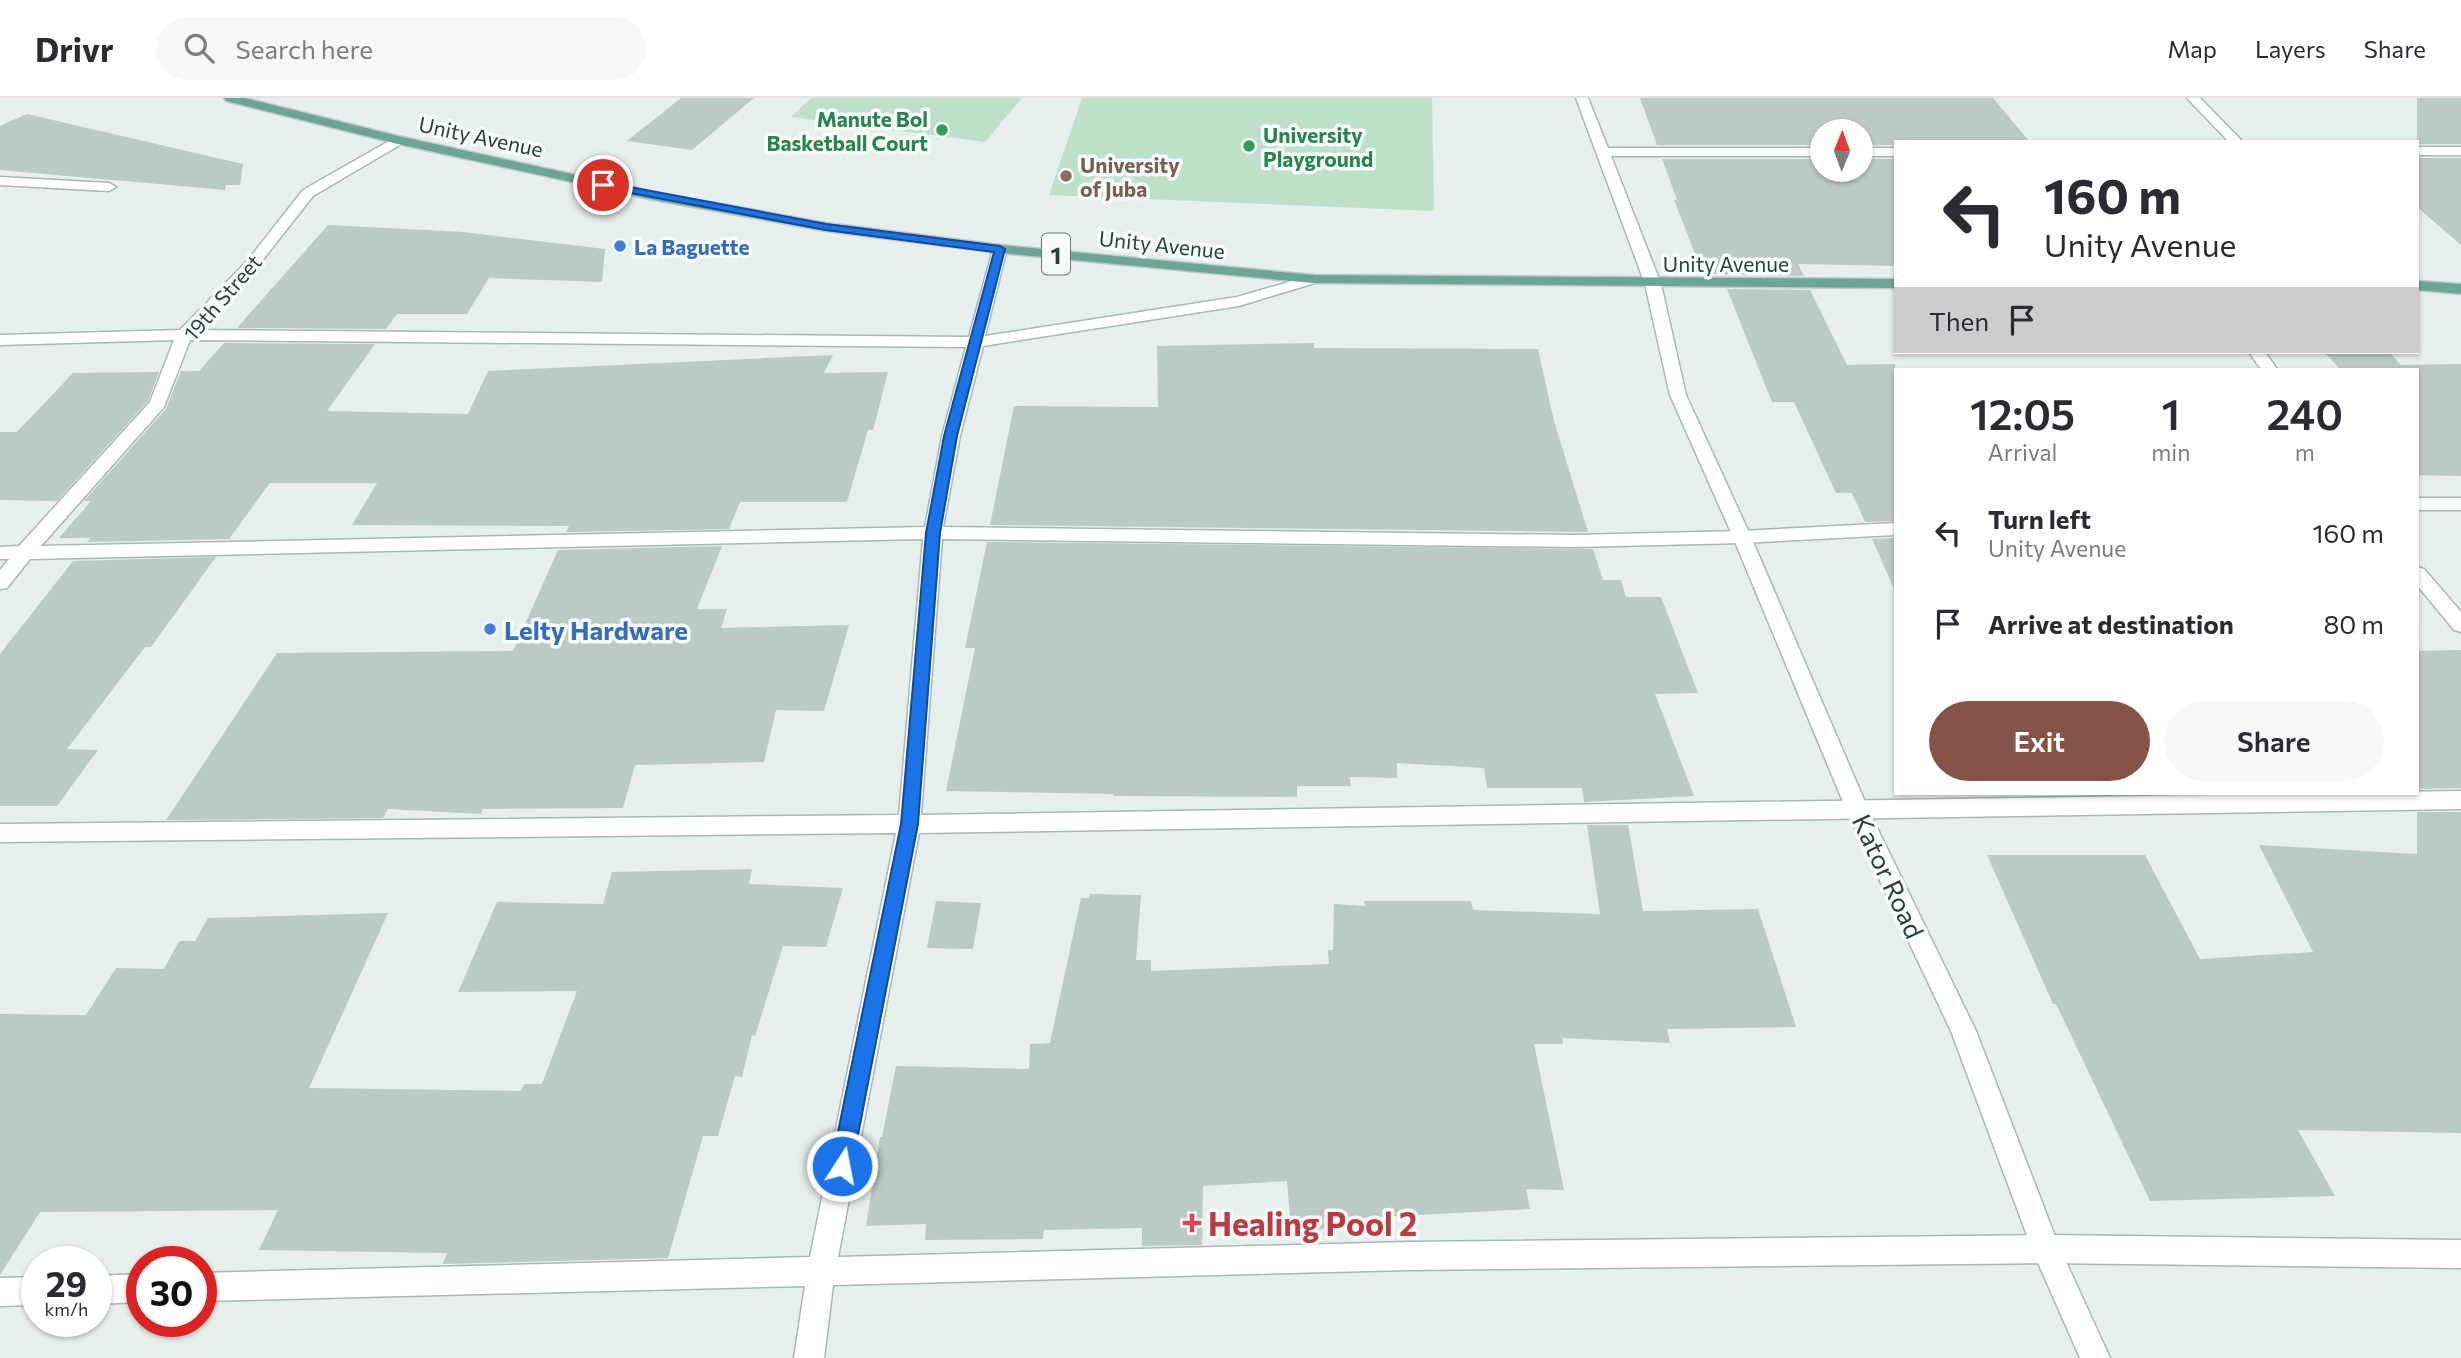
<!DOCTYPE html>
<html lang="en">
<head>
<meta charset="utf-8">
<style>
  :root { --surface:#fff; --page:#f7f7f7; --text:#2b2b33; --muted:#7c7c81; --line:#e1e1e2; --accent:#855347 }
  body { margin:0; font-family:Commissioner,sans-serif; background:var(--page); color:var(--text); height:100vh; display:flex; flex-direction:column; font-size:26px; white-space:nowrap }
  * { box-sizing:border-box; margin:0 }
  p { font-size:23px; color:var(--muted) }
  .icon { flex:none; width:38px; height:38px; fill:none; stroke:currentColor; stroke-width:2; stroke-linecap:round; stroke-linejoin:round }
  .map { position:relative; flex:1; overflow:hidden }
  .sheet { position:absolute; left:1894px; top:270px; width:525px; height:427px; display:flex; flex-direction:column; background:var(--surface); border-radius:0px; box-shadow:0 2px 5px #0004 }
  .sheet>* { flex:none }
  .top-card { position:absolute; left:1894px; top:42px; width:525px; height:214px; border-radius:0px; box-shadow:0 2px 5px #0004; background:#fff; color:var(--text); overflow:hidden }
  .needle { width:46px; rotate:1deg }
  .fabs { position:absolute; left:1810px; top:21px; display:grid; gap:14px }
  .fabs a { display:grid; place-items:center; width:63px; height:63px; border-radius:50%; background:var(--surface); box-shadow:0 2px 5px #0004; font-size:35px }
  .speed { position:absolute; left:21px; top:1148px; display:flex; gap:14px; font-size:35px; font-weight:700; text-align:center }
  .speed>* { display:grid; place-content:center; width:91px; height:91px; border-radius:50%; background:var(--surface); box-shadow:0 2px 5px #0004; line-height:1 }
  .speed small { font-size:18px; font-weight:400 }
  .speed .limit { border:10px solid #d22; background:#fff; color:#111 }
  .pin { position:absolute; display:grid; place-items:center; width:60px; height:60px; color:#fff; margin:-30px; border:4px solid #fff; border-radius:50%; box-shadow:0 2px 7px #0007 }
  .me { position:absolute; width:77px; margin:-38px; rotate:11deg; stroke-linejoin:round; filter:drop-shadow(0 0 5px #0008) }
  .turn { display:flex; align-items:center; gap:24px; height:147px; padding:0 35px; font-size:32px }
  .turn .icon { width:91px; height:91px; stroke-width:2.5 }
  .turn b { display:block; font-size:49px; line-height:60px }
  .then { display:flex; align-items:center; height:66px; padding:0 35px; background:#0003; gap:14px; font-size:26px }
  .eta { display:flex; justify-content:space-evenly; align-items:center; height:119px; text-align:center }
  .eta b { font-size:42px; font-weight:600; line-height:49px }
  .action { display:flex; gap:14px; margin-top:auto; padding:14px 35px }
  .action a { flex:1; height:80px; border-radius:42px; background:var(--accent); color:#fff; font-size:28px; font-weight:600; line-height:80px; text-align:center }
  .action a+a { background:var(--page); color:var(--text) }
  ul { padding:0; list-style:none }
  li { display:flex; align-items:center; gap:21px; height:91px; padding:0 35px }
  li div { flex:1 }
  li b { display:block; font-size:26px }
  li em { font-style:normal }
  header { display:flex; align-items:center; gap:42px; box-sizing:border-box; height:98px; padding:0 35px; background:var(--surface); border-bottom:2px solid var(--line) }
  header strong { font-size:33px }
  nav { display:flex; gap:38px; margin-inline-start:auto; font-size:24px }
  .search { width:490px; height:63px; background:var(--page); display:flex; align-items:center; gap:18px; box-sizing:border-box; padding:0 24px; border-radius:38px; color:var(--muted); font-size:26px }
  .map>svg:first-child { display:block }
  .green { fill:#bfe0c8 }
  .building { fill:#bbcac4 }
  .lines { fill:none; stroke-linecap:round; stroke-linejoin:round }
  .service-casing { stroke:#a8b8b2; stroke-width:3 }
  .minor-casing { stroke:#a8b8b2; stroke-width:3 }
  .secondary-casing { stroke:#a4bbb3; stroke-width:3 }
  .primary-casing { stroke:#c2cac8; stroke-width:3 }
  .service { fill:#fff; fill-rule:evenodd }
  .minor { fill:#fff; fill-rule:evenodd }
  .secondary { fill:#fff; fill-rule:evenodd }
  .primary { fill:#6aa596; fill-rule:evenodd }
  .route { fill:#1a73e8; stroke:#114b97; stroke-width:2 }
  .leisure-dot { fill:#2e9e5b; stroke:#f7fbf9; stroke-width:2.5 }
  .education-dot { fill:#8d6e63; stroke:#f7fbf9; stroke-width:2.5 }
  .shop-dot { fill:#3f7fe0; stroke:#f7fbf9; stroke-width:2.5 }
  .health-dot { fill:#e0444e; stroke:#f7fbf9; stroke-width:2.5 }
  .labels { text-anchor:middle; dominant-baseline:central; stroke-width:7; stroke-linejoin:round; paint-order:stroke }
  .far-leisure-label { font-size:21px; font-weight:bold; fill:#27864d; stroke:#f7fbf9; text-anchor:end }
  .far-street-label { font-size:21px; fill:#24423a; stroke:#f7fbf9 }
  .far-education-label { font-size:21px; font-weight:bold; fill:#785e54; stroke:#f7fbf9; text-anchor:start }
  .far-shop-label { font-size:21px; font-weight:bold; fill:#366cbe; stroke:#f7fbf9; text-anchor:start }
  .shield { fill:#f7fbf9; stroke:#637a73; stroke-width:2 }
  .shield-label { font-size:24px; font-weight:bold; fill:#24423a }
  .shop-label { font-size:26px; font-weight:bold; fill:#366cbe; stroke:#f7fbf9; text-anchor:start }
  .street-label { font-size:26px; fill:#24423a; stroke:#f7fbf9 }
  .near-health-label { font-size:32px; font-weight:bold; fill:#be3a42; stroke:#f7fbf9; text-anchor:start }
</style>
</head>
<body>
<header>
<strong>Drivr</strong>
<div class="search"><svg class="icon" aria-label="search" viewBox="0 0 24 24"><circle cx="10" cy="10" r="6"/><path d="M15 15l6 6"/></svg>Search here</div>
<nav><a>Map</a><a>Layers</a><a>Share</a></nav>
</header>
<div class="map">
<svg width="2461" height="1260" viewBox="0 0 2461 1260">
  <rect width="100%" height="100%" fill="#e6efeb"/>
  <!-- green -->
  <g class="green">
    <path d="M811,0H1022L985,44L791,19Z"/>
    <path d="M1082,0H1432L1434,113L1049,97Z"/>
  </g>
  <!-- building -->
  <g class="building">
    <path d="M681,0H754L692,52L627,43Z"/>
    <path d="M1640,0H1993L2029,43L1895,42V47H1860V33H1822V47H1657Z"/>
    <rect x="2417" y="0" width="44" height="46"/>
    <path d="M27,16L243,66L240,87H226L225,92L0,72V28Z"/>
    <path d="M2417,60H2461V147L2417,109Z"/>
    <path d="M1662,61H1822V72H1860V61H1895V168L1798,166L1804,178L1703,176L1674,102H1677Z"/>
    <path d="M328,127L463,134L605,151L602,184L489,180L467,216H397L386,231L237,230Z"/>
    <path d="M1727,191L1810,192L1847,267L1895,266V423L1865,424L1852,395H1836L1794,304H1772Z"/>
    <path d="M224,245L375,246L327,313L468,316L488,273L833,257L824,275L888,274L873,332H868L847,404H740L729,431L566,434L569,428L352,427L377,385H270L229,441L87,444L91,440H59L91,403H84L166,311L181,273H199Z"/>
    <path d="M1314,245V250L1538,251L1554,323L1588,434L990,427L1014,308L1158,309L1157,248Z"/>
    <path d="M2325,255L2391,256L2401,267L2461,266V378L2417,377V271H2340Z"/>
    <path d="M159,274L148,303L57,403L0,402V334H17L73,275Z"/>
    <path d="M1895,440V493L1872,441Z"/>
    <path d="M987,444L1593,451L1603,482H1621L1626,499H1661L1698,595L1655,596L1694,698L1584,704L1582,690H1487L1484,670L1397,665V680L1350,679L1351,688H1297V699L1113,698V696L946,693L975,550H965Z"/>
    <path d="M722,448L697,511H727L721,530L849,527L824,613L776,612L764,664L635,667L623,710L483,711L481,716L388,711L383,720L166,722L277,555L513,553L558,452Z"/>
    <path d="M216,459L151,549H145L67,651L98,652L57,708H0V556L73,463Z"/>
    <path d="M2461,552V690L2417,691V553Z"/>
    <path d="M2417,714H2461V1035L2298,1032L2335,1098L2150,1103L2056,906H2053L1987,757H2145L2200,861L2313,854L2259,747L2417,756Z"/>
    <path d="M1587,727H1628L1643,813L1758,811L1796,929L1667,931L1670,945L1562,940L1563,946H1534L1564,1092L1526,1091L1530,1111L1360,1120L1361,1129L1291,1133L1287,1083L1203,1088L1202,1147L1142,1148V1130L1044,1132L1043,1141L925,1142L926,1126L866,1128L880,1039H882L896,968L1029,971L1030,946L1050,945L1081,800H1089L1090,796L1141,797L1136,862H1151V873L1329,866L1328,852H1333L1334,806L1365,808L1364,803H1471L1473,812L1600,816Z"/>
    <path d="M752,771L749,786L843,790L826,849L783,848L755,938L752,937L742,979L735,978L718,1038H703L668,1160L443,1166L447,1155L259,1152L278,1112L40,1114L0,1177V916L86,917L116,870L164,871L179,843H195L208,820L388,815L309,990L521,993L524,986H542L577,893L458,894L497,804L603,806L612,774Z"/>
    <path d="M936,803L981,805L973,851L927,850Z"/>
  </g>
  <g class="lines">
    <defs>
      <path id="service" d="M0,79L109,85L116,89L109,93L0,87Z"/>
      <g id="minor">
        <path d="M1576,0H1588L1608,50H1822V58H1611L1661,186L1653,191L1645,186Z"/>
        <path d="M2187,0H2200L2243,44H2229Z"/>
        <path d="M398,38L405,42L403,45L313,98L258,168L197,232L969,239L993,151L1000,147L1007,151L985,238L1237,199L1313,177L1320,181L1318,184L1239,208L983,248L960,338L943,429L1575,437L1742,433L1895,425V437L1742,445L1575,449L942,441L921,717L2461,693V711L919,735L838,1159L1409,1144L2046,1137L2461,1142V1170L2046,1165L1409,1172L833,1187L824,1260H794L805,1188L201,1203V1175L810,1159L896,735L0,744V726L899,717L923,441L30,461L7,490L0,491V472L9,461H0V449L19,448L150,304L174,242L0,247V237L180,232L248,162L303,92ZM190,242L966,249L942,338L925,429L41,448L164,309Z"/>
        <rect x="2417" y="49" width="44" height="8"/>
        <rect x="1860" y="50" width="35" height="8"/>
        <path d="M2249,254H2265L2277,271H2261Z"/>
        <rect x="2417" y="400" width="44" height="12"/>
        <path d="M2417,469L2424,471L2461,514V534L2454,532L2417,487Z"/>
        <path d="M142,1176V1204L96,1206V1178Z"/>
        <path d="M37,1179V1207L0,1208V1180Z"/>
      </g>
      <path id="secondary" d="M1653,181L1661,186L1686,297L1751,439L1868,711L1976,933L2058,1146L2110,1260H2080L2032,1151L1951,933L1846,711L1733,439L1670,297L1645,186Z"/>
      <g id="primary">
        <path d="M224,0H245L398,38L654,94L826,125L1000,147L1313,177L1895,181V190L1313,185L1000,155L826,133L654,102L398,46L226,3Z"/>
        <path d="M2417,183L2461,186V196L2417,192Z"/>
      </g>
    </defs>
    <!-- service casing -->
    <use href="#service" class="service-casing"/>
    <!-- minor casing -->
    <use href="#minor" class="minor-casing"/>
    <!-- secondary casing -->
    <use href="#secondary" class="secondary-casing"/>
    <!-- primary casing -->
    <use href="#primary" class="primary-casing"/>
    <!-- service -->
    <use href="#service" class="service"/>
    <!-- minor -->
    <use href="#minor" class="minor"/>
    <!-- secondary -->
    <use href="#secondary" class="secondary"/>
    <!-- primary -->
    <use href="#primary" class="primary"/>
  </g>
  <!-- route -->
  <path class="route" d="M603,84L826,126L1000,148L1005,151L957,338L940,435L918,726L852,1068L849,1075L842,1078L834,1075L831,1068L901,726L926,435L944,338L994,154L826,132L599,89V85Z"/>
  <!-- markers -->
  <g class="leisure-dot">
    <circle cx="942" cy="32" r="7"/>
    <circle cx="1249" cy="48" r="7"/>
  </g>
  <circle class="education-dot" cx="1066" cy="78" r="7"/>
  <g class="shop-dot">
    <circle cx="620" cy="148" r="7"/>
    <circle cx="490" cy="531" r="7"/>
  </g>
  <path class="health-dot" d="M1188.5 1114.5h7v7h7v7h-7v7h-7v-7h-7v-7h7z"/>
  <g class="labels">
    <!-- far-leisure labels -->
    <g class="far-leisure-label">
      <text x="928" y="20">Manute Bol<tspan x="928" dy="24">Basketball Court</tspan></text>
      <text x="1263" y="36" text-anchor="start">University<tspan x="1263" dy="24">Playground</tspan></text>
    </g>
    <!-- far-street labels -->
    <g class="far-street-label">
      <text transform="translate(481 38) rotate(12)">Unity Avenue</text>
      <text transform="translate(1162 146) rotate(6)">Unity Avenue</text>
      <text x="1726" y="165">Unity Avenue</text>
      <text transform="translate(222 199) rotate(-49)">19th Street</text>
    </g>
    <!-- far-education labels -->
    <g class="far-education-label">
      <text x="1080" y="66">University<tspan x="1080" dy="24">of Juba</tspan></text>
    </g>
    <!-- far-shop labels -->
    <g class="far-shop-label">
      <text x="634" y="148">La Baguette</text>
    </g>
    <!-- shield labels -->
    <rect class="shield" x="1042" y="135.5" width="28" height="41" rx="5"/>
    <g class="shield-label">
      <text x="1056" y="156">1</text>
    </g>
    <!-- shop labels -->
    <g class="shop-label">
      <text x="504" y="531">Lelty Hardware</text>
    </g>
    <!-- street labels -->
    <g class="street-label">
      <text transform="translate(1889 778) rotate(65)">Kator Road</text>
    </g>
    <!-- near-health labels -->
    <g class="near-health-label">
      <text x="1208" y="1125">Healing Pool 2</text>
    </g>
  </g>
</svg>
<div class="fabs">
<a><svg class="needle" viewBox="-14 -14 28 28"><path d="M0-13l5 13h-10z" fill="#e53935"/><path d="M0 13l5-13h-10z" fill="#7c7c81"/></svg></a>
</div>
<div class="speed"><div>29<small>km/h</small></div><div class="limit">30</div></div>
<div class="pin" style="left:603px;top:87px;background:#d93025"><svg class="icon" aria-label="arrive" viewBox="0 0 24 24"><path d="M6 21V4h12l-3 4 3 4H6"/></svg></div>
<svg class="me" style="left:842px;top:1068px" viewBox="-20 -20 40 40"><circle r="17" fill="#1a73e8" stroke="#fff" stroke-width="3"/><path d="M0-11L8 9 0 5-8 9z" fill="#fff"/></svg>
<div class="top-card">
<div class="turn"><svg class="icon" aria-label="left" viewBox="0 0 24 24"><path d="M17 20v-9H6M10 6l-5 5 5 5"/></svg><div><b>160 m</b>Unity Avenue</div></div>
<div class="then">Then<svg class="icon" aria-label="arrive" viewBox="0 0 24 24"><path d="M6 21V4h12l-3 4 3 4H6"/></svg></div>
</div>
<section class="sheet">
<div class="eta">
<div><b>12:05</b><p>Arrival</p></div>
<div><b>1</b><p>min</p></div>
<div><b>240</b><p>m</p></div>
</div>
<ul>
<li><svg class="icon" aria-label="left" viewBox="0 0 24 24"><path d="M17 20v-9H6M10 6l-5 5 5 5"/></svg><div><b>Turn left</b><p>Unity Avenue</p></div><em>160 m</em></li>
<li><svg class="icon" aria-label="arrive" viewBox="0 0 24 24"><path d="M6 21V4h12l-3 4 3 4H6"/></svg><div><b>Arrive at destination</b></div><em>80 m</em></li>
</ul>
<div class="action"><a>Exit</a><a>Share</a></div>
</section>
</div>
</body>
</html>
